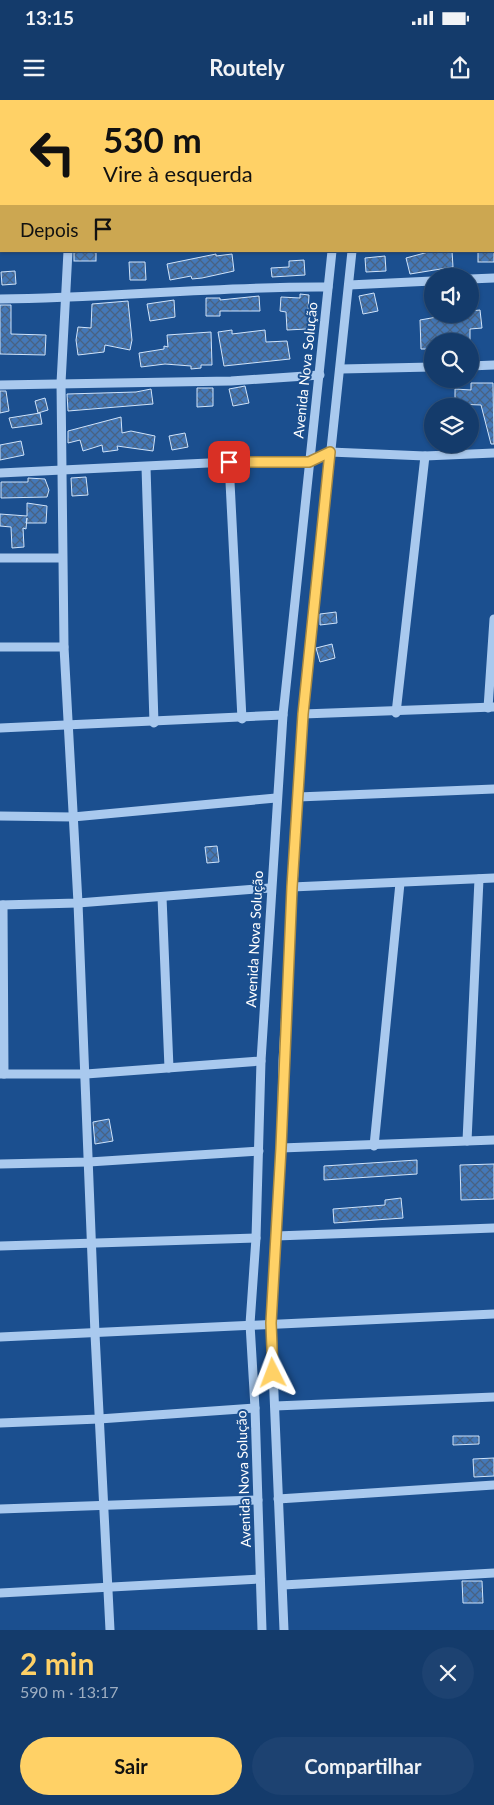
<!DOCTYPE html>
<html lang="pt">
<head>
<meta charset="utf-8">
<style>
  :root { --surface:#143b6b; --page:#1d4271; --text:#f1f3f6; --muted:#9dadc1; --line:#33557e; --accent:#ffd166 }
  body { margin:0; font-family:Lato,sans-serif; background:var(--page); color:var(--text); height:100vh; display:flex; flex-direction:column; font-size:19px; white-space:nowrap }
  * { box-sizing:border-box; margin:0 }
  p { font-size:16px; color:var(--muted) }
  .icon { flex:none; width:28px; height:28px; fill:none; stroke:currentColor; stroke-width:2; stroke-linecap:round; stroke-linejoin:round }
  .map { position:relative; height:1530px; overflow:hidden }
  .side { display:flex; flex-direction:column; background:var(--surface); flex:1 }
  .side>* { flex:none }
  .hud { position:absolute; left:0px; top:0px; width:495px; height:152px; box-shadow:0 1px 4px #0004,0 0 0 1px var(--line); background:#ffd166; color:#111; overflow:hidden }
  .buttons { position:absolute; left:424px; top:168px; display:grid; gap:10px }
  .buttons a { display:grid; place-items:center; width:55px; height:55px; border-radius:50%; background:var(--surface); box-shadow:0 1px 4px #0004,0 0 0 1px var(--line); font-size:25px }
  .pin { position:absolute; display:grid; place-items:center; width:42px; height:42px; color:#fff; margin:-21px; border-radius:10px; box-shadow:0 2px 8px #0006 }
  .me { position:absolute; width:55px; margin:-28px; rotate:357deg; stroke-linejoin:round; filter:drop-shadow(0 0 4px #0008) }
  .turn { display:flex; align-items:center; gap:18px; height:105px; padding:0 20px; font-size:22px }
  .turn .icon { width:65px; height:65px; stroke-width:2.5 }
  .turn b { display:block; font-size:35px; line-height:42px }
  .then { display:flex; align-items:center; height:48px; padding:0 20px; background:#0003; gap:10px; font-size:19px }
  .round { display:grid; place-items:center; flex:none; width:52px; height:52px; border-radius:26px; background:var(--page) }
  .headline { display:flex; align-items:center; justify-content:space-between; height:85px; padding:0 20px }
  h1 { font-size:30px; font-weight:700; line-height:38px; color:var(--accent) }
  .action { display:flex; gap:10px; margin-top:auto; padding:10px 20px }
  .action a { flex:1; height:58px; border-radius:30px; background:var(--accent); color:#111; font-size:20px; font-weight:700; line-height:58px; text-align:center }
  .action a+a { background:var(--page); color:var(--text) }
  .status { display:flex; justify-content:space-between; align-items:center; height:35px; padding:0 25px; background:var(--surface); direction:ltr }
  .status svg { height:14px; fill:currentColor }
  header { display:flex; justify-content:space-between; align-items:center; height:65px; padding:0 20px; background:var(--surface); font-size:22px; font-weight:700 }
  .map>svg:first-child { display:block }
  .building { fill:url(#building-cross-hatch); stroke:#cfe3fa }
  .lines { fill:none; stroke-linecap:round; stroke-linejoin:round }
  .minor { stroke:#a9c9ee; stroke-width:9 }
  .route-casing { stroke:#a68842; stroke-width:12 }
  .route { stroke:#ffd166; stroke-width:9 }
  .labels { text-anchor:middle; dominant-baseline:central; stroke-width:4; stroke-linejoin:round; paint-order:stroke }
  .street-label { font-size:14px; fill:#fff; stroke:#1b4f8f }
</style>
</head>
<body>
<div class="status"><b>13:15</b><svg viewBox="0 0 49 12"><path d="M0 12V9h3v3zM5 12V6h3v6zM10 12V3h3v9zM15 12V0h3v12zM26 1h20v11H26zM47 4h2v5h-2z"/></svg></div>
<header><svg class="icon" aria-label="menu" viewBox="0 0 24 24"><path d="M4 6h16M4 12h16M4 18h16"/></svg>Routely<svg class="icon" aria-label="share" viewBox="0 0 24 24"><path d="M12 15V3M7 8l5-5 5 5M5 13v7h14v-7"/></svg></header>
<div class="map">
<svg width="494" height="1530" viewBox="0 0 494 1530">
  <defs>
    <pattern id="building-cross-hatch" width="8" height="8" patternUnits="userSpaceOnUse" patternTransform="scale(1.25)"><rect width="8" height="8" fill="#4478b7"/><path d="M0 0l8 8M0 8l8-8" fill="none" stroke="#486282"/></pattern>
  </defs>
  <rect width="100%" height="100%" fill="#1b4f8f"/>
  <!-- building -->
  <g class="building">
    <rect x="74" y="151" width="22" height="10"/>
    <path d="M432,151H452L453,167L410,174L406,158Z"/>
    <rect x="478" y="151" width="16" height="11"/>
    <path d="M216,154V156L232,154L234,171L202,178L192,179L191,176L170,180L167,164Z"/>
    <path d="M385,156L386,171L366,172L365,158Z"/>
    <path d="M304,160L305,175L272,177L271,168L289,167V161Z"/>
    <path d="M129,162H145L146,180H130Z"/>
    <path d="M15,171L16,184L2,185L1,172Z"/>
    <path d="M374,193L378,211L363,214L359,196Z"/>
    <path d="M300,194L309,195L307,229L287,230L286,212L280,211L281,197L300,198Z"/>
    <path d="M259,196L260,211H220V216H206V198H220V200Z"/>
    <path d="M174,200L175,217L150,221L147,204Z"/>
    <path d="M128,201L132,240L130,250L105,245L104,252L78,255L76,240L78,227L91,228L92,204Z"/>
    <path d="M0,205H11V234L46,235L45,255L0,254Z"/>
    <path d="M480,210L482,228L470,229V241H432V249H421L420,220L454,214H470V211Z"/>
    <path d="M232,230V234L265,230L266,242L287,241L290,259L224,266L218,232Z"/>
    <path d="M211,232L212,265H201V268L191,269V266L165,264L141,267L139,253L164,249V246L168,247L167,235Z"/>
    <path d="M471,283H493L494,344H491L481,305L455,304V289L471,290Z"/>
    <path d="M245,286L249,303L233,306L229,289Z"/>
    <path d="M197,288H213V306L197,307Z"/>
    <path d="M151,289L153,304L68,311L67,294L136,292Z"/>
    <path d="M0,291H6L9,311L0,313Z"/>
    <path d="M45,298L48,310L38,313L35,301Z"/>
    <path d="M40,313L42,324L12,328L9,318Z"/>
    <path d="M121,317L122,333L131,331L155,336L153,351L117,346L118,350L103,352L102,345L83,351L80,340L68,343V331Z"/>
    <path d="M185,333L188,347L172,350L169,336Z"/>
    <path d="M21,341L24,355L0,360V345Z"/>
    <path d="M86,377L88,395L72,396L71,378Z"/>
    <path d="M28,378L45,379L49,390L47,397L1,398V382H28Z"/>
    <path d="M27,403L47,406L46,423H26L27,418L26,429L23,428L24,447L12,448L11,427L0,426V414L27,416Z"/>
    <path d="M336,512L337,523L320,525V514Z"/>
    <path d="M332,544L335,558L320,562L316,548Z"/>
    <path d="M217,746L219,762L207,763L205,747Z"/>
    <path d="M109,1019L113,1041L95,1044L93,1022Z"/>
    <path d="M417,1060V1074L324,1080V1066Z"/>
    <path d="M494,1064V1099L461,1100L460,1065Z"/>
    <path d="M401,1098L403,1118L334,1123L333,1109L385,1105V1100Z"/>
    <path d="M453,1336H479V1344L453,1345Z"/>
    <path d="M494,1358V1376L474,1377L473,1359Z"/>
    <path d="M462,1481H482L483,1503H463Z"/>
  </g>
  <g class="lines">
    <!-- minor -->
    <g class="minor">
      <path d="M83,1V0"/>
      <path d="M296,1L313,0"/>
      <path d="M358,1V0"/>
      <path d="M0,18H1"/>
      <path d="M0,97H1"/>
      <path d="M68,151L61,283L64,547L78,803L95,1234L110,1530"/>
      <path d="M470,179L494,178"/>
      <path d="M349,185L432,181"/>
      <path d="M0,199C110,198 218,186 328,187"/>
      <path d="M470,266L494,265"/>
      <path d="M341,269L432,267"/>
      <path d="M0,285L231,281L320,275"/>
      <path d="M229,362L242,619"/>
      <path d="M146,367L154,623"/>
      <path d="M0,373L229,362H309L330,352L425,356L494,353"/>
      <path d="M0,458H62"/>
      <path d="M0,547H64"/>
      <path d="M488,608L494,519"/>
      <path d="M396,613L425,356"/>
      <path d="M303,614L494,607"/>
      <path d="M0,628L283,615"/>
      <path d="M298,697L494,689"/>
      <path d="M0,716L73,717L276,698"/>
      <path d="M292,787L494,778"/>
      <path d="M162,797L169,968"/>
      <path d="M0,805L78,803L270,788"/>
      <path d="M3,805L4,974"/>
      <path d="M0,974H86L261,961"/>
      <path d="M467,1041L479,779"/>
      <path d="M374,1046L400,783"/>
      <path d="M281,1048L494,1040"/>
      <path d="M0,1064L89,1062L259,1051"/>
      <path d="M276,1136L494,1128"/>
      <path d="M0,1146L256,1138"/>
      <path d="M0,1237L494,1214"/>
      <path d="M275,1306L494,1297"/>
      <path d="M0,1323L99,1319L255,1308"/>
      <path d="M278,1399L494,1385"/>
      <path d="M0,1409L258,1400"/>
      <path d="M283,1485L494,1473"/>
      <path d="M0,1493L260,1479"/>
      <path d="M262,1530L255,1308L250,1224L256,1138L261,961L283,615L332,151"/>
      <path d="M284,1530L271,1223L281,1048L283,961L303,614L352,151"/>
    </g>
  </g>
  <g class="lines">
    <defs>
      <path id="route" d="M229,362H309L330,352L303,614L292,787L281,1048L271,1223L273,1273"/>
    </defs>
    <!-- route casing -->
    <use href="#route" class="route-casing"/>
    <!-- route -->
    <use href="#route" class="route"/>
  </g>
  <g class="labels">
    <!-- street labels -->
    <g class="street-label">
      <text transform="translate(305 270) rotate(-84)">Avenida Nova Solução</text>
      <text transform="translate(254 839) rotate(-87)">Avenida Nova Solução</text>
      <text transform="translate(243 1379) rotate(-92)">Avenida Nova Solução</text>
    </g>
  </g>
</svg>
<div class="buttons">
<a><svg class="icon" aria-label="sound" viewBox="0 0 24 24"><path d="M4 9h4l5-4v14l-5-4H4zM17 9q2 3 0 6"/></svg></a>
<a><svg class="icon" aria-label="search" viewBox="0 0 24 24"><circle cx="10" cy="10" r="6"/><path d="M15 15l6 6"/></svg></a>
<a><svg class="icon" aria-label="layers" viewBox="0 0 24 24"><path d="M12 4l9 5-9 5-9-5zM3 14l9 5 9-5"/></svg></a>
</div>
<div class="pin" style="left:229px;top:362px;background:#d93025"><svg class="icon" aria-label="arrive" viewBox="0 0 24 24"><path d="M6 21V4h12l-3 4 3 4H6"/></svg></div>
<svg class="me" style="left:273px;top:1273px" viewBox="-20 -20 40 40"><path d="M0-17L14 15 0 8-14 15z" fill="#ffd166" stroke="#fff" stroke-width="4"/></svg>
<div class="hud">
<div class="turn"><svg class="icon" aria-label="left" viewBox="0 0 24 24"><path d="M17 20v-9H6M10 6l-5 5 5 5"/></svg><div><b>530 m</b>Vire à esquerda</div></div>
<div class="then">Depois<svg class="icon" aria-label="arrive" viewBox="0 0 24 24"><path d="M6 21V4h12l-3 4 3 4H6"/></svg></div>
</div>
</div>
<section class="side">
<div class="headline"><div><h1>2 min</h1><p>590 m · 13:17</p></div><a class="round"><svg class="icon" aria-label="close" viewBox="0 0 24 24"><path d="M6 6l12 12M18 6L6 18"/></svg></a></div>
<div class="action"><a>Sair</a><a>Compartilhar</a></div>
</section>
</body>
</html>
